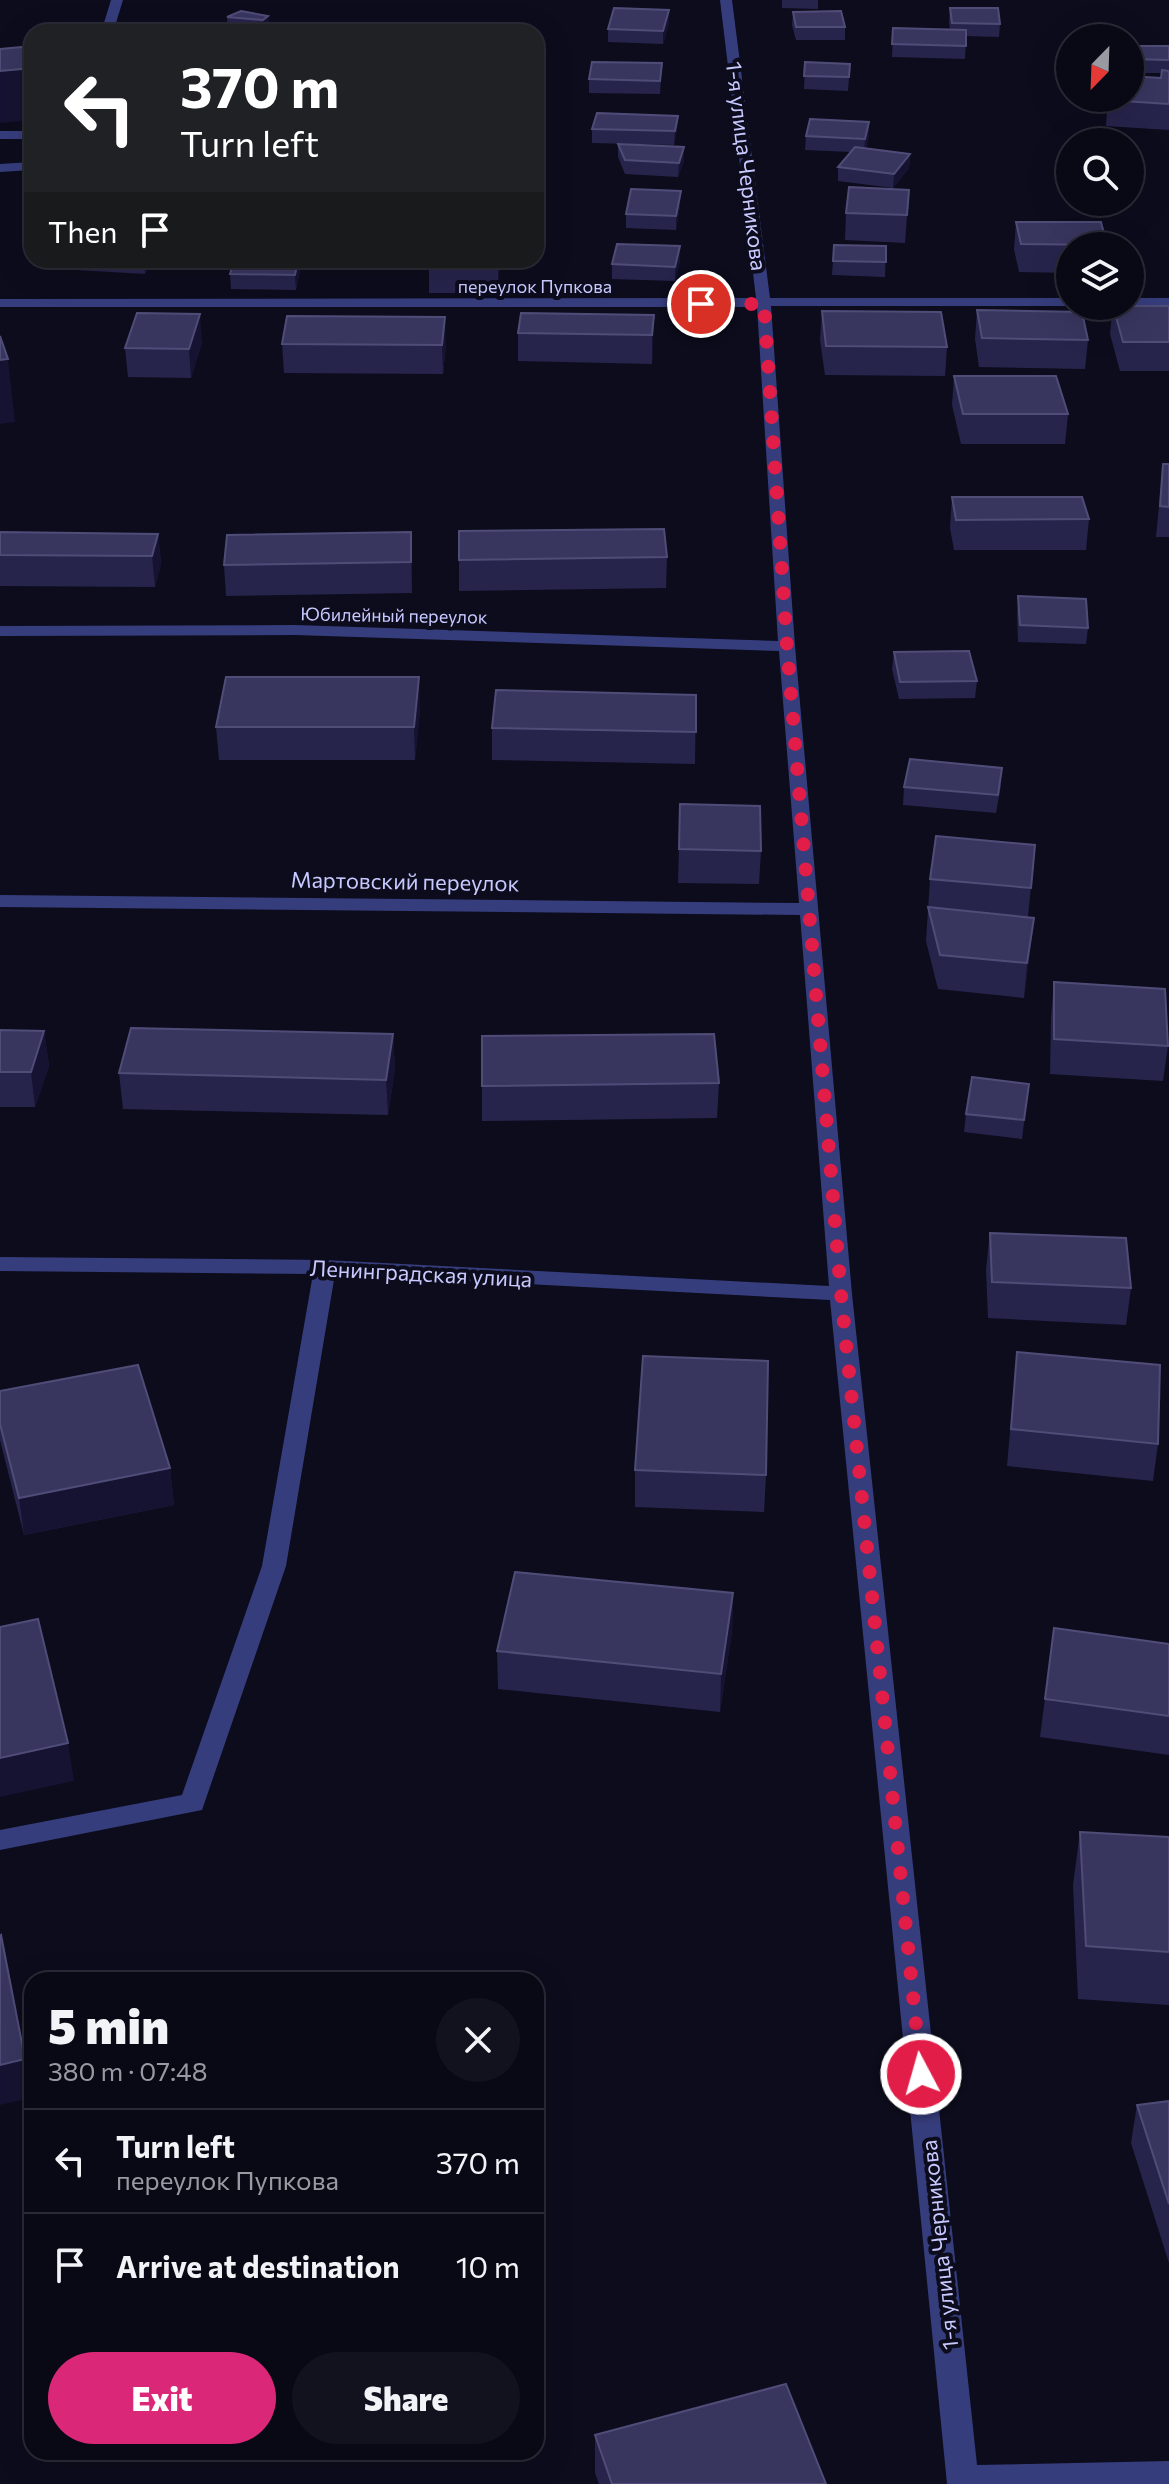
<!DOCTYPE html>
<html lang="en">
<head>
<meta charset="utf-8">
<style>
  :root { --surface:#090916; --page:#12121f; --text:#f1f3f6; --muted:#999aa1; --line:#292a35; --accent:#db2777 }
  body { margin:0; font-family:Commissioner,sans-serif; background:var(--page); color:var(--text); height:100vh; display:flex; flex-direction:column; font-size:30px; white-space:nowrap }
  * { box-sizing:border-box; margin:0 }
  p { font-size:26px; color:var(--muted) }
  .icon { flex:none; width:44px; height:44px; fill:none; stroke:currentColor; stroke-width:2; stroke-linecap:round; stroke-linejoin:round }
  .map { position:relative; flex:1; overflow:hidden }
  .sheet { position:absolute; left:24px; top:1972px; width:520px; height:488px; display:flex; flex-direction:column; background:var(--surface); border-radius:24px; box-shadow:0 8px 32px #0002,0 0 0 2px var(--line) }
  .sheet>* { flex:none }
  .hud { position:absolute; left:24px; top:24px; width:520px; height:244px; border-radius:24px; box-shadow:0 8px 32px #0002,0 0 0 2px var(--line); background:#202124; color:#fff; overflow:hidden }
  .needle { width:52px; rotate:203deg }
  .controls { position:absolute; left:1056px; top:24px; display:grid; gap:16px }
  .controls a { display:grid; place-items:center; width:88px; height:88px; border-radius:50%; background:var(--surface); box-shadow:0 8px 32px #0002,0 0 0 2px var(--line); font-size:40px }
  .pin { position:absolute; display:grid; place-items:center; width:68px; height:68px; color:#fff; margin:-34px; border:4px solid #fff; border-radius:50%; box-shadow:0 2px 8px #0007 }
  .me { position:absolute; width:88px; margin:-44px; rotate:354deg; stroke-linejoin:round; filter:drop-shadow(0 0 6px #0008) }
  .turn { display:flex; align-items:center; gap:28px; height:168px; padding:0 24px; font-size:36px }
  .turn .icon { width:104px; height:104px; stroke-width:2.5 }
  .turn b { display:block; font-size:56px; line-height:68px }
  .then { display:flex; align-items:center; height:76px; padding:0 24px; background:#0003; gap:16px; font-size:30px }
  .round { display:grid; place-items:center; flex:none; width:84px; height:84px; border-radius:42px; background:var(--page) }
  .summary { display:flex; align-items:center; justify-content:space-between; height:136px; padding:0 24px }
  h1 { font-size:48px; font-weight:800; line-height:60px }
  .button { display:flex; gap:16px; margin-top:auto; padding:16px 24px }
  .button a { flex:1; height:92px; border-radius:48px; background:var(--accent); color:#fff; font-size:32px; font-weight:800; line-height:92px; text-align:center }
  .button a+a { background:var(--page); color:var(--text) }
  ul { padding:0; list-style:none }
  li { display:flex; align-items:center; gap:24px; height:104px; padding:0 24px; border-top:2px solid var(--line) }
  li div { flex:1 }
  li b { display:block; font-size:30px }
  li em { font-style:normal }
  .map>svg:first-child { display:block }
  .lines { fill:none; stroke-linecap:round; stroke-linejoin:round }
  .service { fill:#363d7c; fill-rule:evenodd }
  .minor { fill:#363d7c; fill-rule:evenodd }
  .wall { fill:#27244c }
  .shaded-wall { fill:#151331 }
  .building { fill:#38365f; stroke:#4f4d78; stroke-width:2 }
  .route { stroke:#e11d48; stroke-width:14; stroke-dasharray:0 25.2 }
  .labels { text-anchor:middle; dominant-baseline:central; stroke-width:8; stroke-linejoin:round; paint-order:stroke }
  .far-street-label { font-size:18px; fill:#c8c9ff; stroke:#0c0c1d }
  .street-label { font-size:22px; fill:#c8c9ff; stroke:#0c0c1d }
</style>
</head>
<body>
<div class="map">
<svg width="1169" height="2484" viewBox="0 0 1169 2484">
  <rect width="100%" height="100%" fill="#0c0c1d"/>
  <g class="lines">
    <!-- service -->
    <g class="service">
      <path d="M111,0H123L115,26L109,30L103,26Z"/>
      <rect x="0" y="131" width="32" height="8"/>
      <path d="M32,162V170L0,172V164Z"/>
    </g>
    <!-- minor -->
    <g class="minor">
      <path d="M720,0H732L770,298H1070V306H771L795,646L852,1294L977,2465L1169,2461V2484H947L830,1300L335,1274L286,1566L202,1810L0,1850V1830L182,1795L262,1566L313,1274L0,1271V1257L325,1260L829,1286L800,915L0,907V895L799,903L779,651L295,635L0,636V626L295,625L778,641L757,307H0V299L756,298Z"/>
      <rect x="1130" y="298" width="39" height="8"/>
    </g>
  </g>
  <!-- wall -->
  <g class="wall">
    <path d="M782,0H818V9L782,8Z"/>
    <path d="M950,8L1000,24L999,37L966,36L965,59L892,57L893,28L950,30L949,21Z"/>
    <path d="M669,10V23L663,44L608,42V29Z"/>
    <path d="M793,12L845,27V40H796L792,25Z"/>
    <path d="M268,16L269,29L265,32L228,30L227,17Z"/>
    <path d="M1130,46H1169V130L1106,126L1108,98L1161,78L1162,73H1130Z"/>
    <path d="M805,62L850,64L848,91L804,89Z"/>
    <path d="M662,63L660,94L589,93V79Z"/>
    <path d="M678,116L677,129L674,145L592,143V129Z"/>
    <path d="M869,135L866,148L910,154L909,168L893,188L838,181V167L851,152L805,150L806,136Z"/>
    <path d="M618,144L684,147V161L678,177L625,174L618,157Z"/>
    <path d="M909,190L905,243L845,240L846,213Z"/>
    <path d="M680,205L676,230L626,228V214Z"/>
    <path d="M1016,222H1101L1107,246H1070V273L1019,272L1014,249Z"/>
    <path d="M834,245L886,246L885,277L832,275Z"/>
    <path d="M41,260H153L145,274L42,268Z"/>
    <path d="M234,260H301V265L296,290L231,289L230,274Z"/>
    <path d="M429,260H500L498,293H429Z"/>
    <path d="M680,261L675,281L612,279V264Z"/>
    <path d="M1113,306H1169V371H1120L1110,334Z"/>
    <path d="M977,310L1088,340L1085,369L979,367L975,339Z"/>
    <path d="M822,311L947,347L945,376L825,375L820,340Z"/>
    <path d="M654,315L652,364L518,361V333Z"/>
    <path d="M202,342L191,378L128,377L125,348Z"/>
    <path d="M282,344L446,345L443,374L284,373Z"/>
    <path d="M954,376L1068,414L1065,444H961L952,405Z"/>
    <path d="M1163,464H1169V537H1156Z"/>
    <path d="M952,497L1089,519L1086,550H954L950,528Z"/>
    <path d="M0,532L158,534L161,564L155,587L0,586Z"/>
    <path d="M411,532L412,593L226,596L224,565Z"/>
    <path d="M667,557L666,588L459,591V560Z"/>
    <path d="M1018,596L1088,628L1086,644L1018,642L1017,613Z"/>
    <path d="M894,652L977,681L975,698L899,699L892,669Z"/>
    <path d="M696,695L695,764L492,760V728Z"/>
    <path d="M420,709L415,760H219L216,727Z"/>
    <path d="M1001,785L996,813L903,805L904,787Z"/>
    <path d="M680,804L761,851L759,884L678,883Z"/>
    <path d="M1035,845L1028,917L1034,918L1024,998L938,989L926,941L930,879Z"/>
    <path d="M1054,982L1168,1046L1163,1081L1050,1074L1051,1017Z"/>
    <path d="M0,1030L44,1031L49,1066L35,1107H0Z"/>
    <path d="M393,1034L395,1069L388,1115L123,1109L119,1073Z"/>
    <path d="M719,1083L717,1118L482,1121V1086Z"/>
    <path d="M1029,1084L1022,1139L964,1132L966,1114Z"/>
    <path d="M990,1233L1131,1288L1126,1325L988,1318L986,1269Z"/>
    <path d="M1017,1352L1158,1444L1153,1481L1007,1466Z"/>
    <path d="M0,1391L170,1468L174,1505L24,1535L0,1440Z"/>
    <path d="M635,1470L766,1475L764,1512L635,1507Z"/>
    <path d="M733,1593L732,1631L720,1712L498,1689L497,1651Z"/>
    <path d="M1054,1628L1169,1644V1755L1040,1737Z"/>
    <path d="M1080,1832L1169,1837V2005L1078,1999L1073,1885Z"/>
    <path d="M1169,2101V2263L1131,2143L1137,2105Z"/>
    <path d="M595,2435L826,2484H599L595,2473Z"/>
  </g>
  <!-- shaded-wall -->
  <g class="shaded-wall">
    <path d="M669,10V23L663,44V31Z"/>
    <path d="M268,16L269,29L263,32V20Z"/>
    <path d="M32,68V120L0,123V71Z"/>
    <path d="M678,116L677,129L674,145L675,131Z"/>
    <path d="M869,122V135L864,153L865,139Z"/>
    <path d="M684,147V161L678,177L679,163Z"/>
    <path d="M910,154L909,168L893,188L894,174Z"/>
    <path d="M681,191L680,205L676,230V216Z"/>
    <path d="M680,246V261L675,281V267Z"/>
    <path d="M144,260H153L145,274Z"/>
    <path d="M298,260H301V265L296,290L295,275Z"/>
    <path d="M498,260H500L498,293Z"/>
    <path d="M200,314L202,342L191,378L189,349Z"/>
    <path d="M654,315L653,344L652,364V335Z"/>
    <path d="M445,317L446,345L443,374L442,345Z"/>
    <path d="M8,359L15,422L0,424V360Z"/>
    <path d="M158,534L161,564L155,587L152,556Z"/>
    <path d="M419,677L420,709L415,760L414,727Z"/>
    <path d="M1034,918L1030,952L1024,998L1027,963Z"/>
    <path d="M44,1031L49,1066L35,1107L31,1072Z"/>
    <path d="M393,1034L395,1069L388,1115L386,1080Z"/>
    <path d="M170,1468L174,1505L24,1535L19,1498Z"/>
    <path d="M733,1593L732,1631L720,1712L721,1674Z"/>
    <path d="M68,1743L74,1781L0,1797V1758Z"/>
    <path d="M25,2059L31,2098L0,2105V2065Z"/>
  </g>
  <!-- building -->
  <g class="building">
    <path d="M614,8L669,10L663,31L608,29Z"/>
    <path d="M950,8H998L1000,24L952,23Z"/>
    <path d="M241,11L268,16L263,20L227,17Z"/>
    <path d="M841,11L845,27H796L793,12Z"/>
    <path d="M893,28L966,30V46L892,44Z"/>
    <path d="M32,46V68L0,71V49Z"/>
    <path d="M1130,46H1169V60L1130,59Z"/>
    <path d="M592,62L662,63L660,81L589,79Z"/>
    <path d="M805,62L850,64L849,77L804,76Z"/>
    <path d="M1162,70L1169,71V104L1108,100V98H1130V76L1161,78Z"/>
    <path d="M597,113L678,116L675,131L592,129Z"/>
    <path d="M810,119L869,122L865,139L806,136Z"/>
    <path d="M618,144L684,147L679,163L625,160Z"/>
    <path d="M855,147L910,154L894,174L838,167Z"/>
    <path d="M849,187L909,190L907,215L846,213Z"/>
    <path d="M631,189L681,191L676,216L626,214Z"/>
    <path d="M1016,222H1101L1107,245L1021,244Z"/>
    <path d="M617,244L680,246L675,267L612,264Z"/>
    <path d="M834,245L886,246V262L833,261Z"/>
    <path d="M234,260H298L295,275L230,274Z"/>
    <path d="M429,260H498V265H428Z"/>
    <path d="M1113,306H1169V342H1123Z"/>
    <path d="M977,310L1082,312L1088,340L982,338Z"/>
    <path d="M822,311L941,312L947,347L826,346Z"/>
    <path d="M137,313L200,314L189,349L125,348Z"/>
    <path d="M521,313L654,315L652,335L518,333Z"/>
    <path d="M287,316L445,317L442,345L282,344Z"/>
    <path d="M0,336L8,359L0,360Z"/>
    <path d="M954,376H1056L1068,414H963Z"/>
    <path d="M1163,464H1169V507L1160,506Z"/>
    <path d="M952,497H1082L1089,519L956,520Z"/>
    <path d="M664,529L667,557L459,560V531Z"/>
    <path d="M0,532L158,534L152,556L0,555Z"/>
    <path d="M411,532V562L224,565L227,535Z"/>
    <path d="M1018,596L1086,599L1088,628L1020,625Z"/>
    <path d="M969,651L977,681L900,682L894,652Z"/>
    <path d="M226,677H419L414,727H216Z"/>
    <path d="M496,690L696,695V732L492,728Z"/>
    <path d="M910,759L1002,768L998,795L904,787Z"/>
    <path d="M680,804L760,806L761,851L679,849Z"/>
    <path d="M936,836L1035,845L1031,888L930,879Z"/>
    <path d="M928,907L1034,918L1027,963L940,955Z"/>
    <path d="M1054,982L1165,989L1168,1046L1054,1039Z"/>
    <path d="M131,1028L393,1034L386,1080L119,1073Z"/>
    <path d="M0,1030L44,1031L31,1072H0Z"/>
    <path d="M714,1034L719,1083L482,1086V1036Z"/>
    <path d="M972,1077L1029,1084L1024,1120L966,1114Z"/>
    <path d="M990,1233L1126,1238L1131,1288L992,1282Z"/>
    <path d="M1017,1352L1160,1365L1158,1444L1011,1429Z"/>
    <path d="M643,1356L768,1361L766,1475L635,1470Z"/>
    <path d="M138,1365L170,1468L19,1498L0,1424V1391Z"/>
    <path d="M515,1572L733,1593L721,1674L497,1651Z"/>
    <path d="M38,1619L68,1743L0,1758V1627Z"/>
    <path d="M1054,1628L1169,1644V1716L1045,1699Z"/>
    <path d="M1080,1832L1169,1837V1952L1086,1946Z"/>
    <path d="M1,1935L25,2059L0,2065V1936Z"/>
    <path d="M1169,2101V2204L1137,2105Z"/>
    <path d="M786,2384L826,2484H612L595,2435Z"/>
  </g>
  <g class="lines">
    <!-- route -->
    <path class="route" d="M701,304H764L787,646L841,1294L921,2074"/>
  </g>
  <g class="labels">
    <!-- far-street labels -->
    <g class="far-street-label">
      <text x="535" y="286">переулок Пупкова</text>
      <text transform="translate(394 615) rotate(1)">Юбилейный переулок</text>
    </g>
    <!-- street labels -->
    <g class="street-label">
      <text transform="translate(747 166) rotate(83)">1-я улица Черникова</text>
      <text transform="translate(405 881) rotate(1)">Мартовский переулок</text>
      <text transform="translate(421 1273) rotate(3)">Ленинградская улица</text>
      <text transform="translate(939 2245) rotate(-96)">1-я улица Черникова</text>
    </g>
  </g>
</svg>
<div class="controls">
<a><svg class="needle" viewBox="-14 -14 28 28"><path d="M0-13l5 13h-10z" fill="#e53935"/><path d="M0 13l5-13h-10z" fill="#999aa1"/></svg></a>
<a><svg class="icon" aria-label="search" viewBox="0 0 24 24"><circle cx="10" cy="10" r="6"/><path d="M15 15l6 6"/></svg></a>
<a><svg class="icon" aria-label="layers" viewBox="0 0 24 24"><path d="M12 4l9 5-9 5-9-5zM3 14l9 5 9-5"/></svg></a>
</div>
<div class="pin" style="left:701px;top:304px;background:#d93025"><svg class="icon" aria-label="arrive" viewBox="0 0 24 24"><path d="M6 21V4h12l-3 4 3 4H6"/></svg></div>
<svg class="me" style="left:921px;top:2074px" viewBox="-20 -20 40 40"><circle r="17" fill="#e11d48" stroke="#fff" stroke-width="3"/><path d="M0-11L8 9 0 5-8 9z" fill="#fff"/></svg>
<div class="hud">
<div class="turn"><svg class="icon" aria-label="left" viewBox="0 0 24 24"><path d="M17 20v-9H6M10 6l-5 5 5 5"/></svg><div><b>370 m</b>Turn left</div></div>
<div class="then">Then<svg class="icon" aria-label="arrive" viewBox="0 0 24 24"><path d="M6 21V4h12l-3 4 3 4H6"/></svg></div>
</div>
<section class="sheet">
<div class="summary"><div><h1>5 min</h1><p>380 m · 07:48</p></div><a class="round"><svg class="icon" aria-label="close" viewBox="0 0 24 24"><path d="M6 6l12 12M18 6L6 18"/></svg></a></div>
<ul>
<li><svg class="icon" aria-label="left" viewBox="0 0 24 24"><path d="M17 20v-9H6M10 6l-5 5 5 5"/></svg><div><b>Turn left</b><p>переулок Пупкова</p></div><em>370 m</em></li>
<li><svg class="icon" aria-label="arrive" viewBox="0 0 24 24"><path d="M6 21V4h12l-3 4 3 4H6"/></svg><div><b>Arrive at destination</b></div><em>10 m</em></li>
</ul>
<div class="button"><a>Exit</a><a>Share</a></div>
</section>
</div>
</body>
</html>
